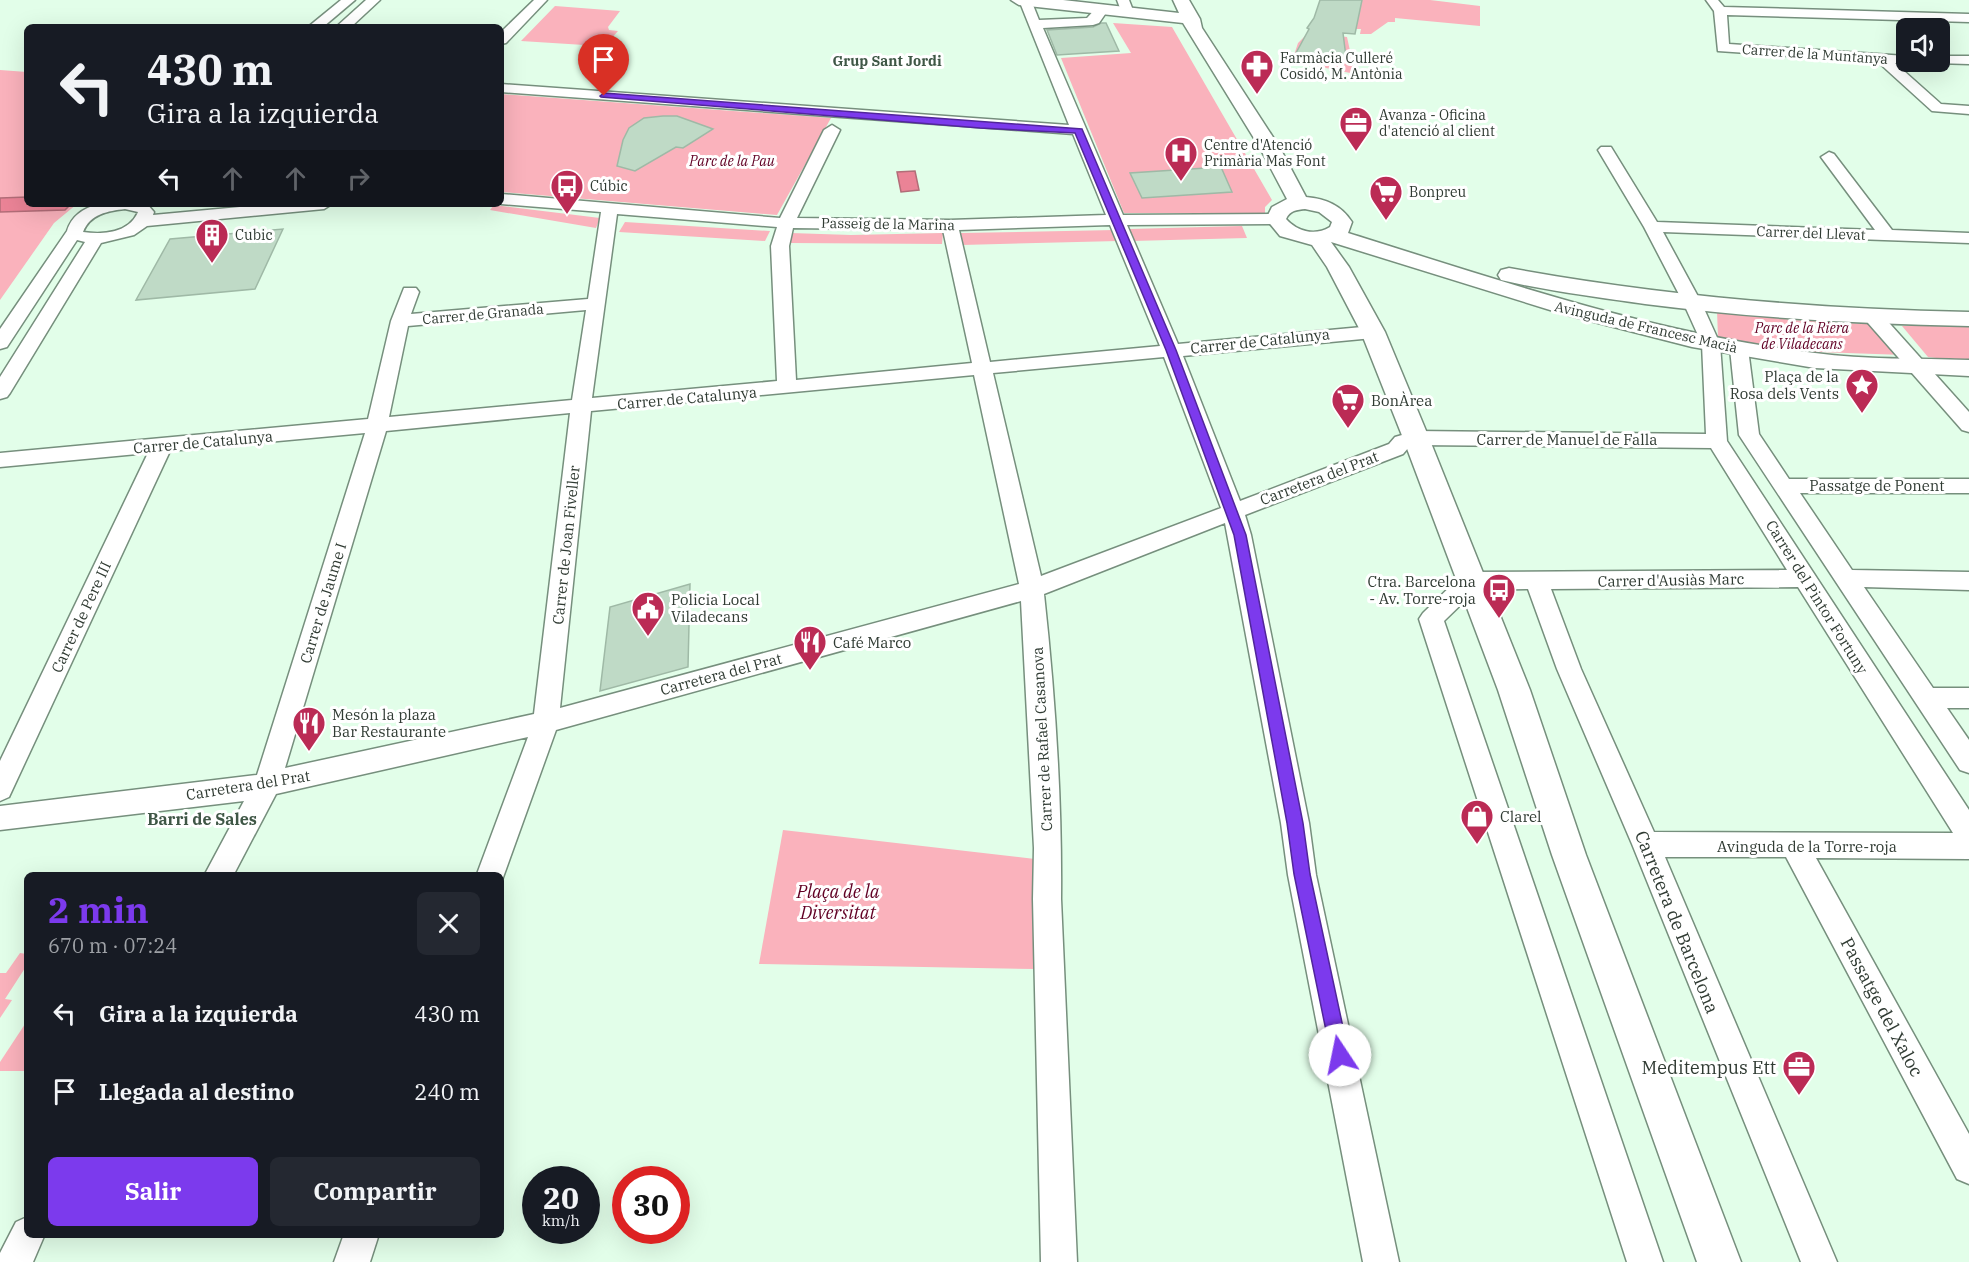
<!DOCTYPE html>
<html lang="es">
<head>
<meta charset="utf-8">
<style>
  :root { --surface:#171b24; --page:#242831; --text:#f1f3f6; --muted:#9ea1a6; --accent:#7c3aed }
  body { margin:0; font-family:"IBM Plex Serif",serif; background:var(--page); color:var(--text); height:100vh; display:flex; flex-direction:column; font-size:22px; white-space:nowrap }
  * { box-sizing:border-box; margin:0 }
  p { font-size:20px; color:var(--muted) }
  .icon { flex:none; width:33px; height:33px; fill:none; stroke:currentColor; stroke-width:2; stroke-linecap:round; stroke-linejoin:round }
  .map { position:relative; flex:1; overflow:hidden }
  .details { position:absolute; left:24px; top:872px; width:480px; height:366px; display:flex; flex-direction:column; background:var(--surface); border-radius:9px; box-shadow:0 6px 24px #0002 }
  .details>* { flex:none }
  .banner { position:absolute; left:24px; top:24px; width:480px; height:183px; border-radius:9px; box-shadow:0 6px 24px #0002; background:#171b24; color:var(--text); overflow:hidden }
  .fabs { position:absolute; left:1896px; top:18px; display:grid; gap:12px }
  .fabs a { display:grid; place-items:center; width:54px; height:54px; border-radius:9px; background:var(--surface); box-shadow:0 6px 24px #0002; font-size:30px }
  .speed { position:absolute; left:522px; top:1166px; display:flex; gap:12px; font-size:30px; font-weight:700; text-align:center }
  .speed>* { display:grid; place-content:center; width:78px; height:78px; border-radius:50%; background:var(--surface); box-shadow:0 6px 24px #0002; line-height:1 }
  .speed small { font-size:15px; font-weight:400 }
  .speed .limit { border:9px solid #d22; background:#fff; color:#111 }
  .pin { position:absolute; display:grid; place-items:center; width:51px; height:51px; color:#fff; margin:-62px -26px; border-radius:50% 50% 50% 0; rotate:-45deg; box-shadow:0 0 6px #0007 }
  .pin .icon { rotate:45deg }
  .me { position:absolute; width:66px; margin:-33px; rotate:349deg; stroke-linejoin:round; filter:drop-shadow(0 0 4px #0008) }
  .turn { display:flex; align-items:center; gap:21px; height:126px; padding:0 24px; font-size:27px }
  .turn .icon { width:78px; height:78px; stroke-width:2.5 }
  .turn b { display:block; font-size:42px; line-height:51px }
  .lanes { display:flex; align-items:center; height:57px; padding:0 24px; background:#0003; justify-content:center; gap:30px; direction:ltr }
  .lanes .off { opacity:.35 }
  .round { display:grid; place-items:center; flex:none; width:63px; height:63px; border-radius:9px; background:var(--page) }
  .head { display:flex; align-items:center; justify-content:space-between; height:102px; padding:0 24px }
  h1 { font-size:36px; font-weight:700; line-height:45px; color:var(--accent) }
  .action { display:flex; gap:12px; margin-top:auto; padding:12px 24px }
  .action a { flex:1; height:69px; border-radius:9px; background:var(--accent); color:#fff; font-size:24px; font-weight:700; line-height:69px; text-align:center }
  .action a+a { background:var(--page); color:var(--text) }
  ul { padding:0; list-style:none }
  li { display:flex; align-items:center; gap:18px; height:78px; padding:0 24px }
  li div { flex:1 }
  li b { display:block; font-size:22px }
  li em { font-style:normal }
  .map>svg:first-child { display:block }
  .green { fill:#fab2bc; fill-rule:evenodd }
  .water { fill:#ea8396; stroke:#b26d78; stroke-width:1.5 }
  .building { fill:#bfdac6; stroke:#9fb9a6; stroke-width:1.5 }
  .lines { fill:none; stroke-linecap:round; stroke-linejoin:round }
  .minor-casing { stroke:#768f7d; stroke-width:3 }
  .tertiary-casing { stroke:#768f7d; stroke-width:3 }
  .minor { fill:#fff; fill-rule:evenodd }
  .tertiary { fill:#fff; fill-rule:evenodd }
  .route { fill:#7c3aed; stroke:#51269a; stroke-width:1.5 }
  .labels { text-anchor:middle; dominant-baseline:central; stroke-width:6; stroke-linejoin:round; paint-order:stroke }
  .far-street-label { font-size:14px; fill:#303b33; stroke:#fff }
  .far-poi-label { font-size:14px; fill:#303b33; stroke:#fff; text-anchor:start }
  .far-neighbourhood-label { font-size:14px; font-weight:bold; fill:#3f5746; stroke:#fff }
  .far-park-label { font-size:14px; font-style:italic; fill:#610024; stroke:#fff }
  .street-label { font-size:15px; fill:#303b33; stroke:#fff }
  .poi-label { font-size:15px; fill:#303b33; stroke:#fff; text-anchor:start }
  .neighbourhood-label { font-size:16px; font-weight:bold; fill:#3f5746; stroke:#fff }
  .near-park-label { font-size:18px; font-style:italic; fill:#610024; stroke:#fff }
  .near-street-label { font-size:18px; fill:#303b33; stroke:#fff }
  .near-poi-label { font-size:18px; fill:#303b33; stroke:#fff; text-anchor:end }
</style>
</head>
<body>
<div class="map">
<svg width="1969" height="1262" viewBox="0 0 1969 1262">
  <rect width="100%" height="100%" fill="#e2fee9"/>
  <!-- green -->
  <g class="green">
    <path d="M1362,0H1430L1480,6V26L1395,18V22H1388L1371,34H1360L1361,29H1356Z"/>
    <path d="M555,6L620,11L608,27L609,30L618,31L609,41H604L600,46L521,41Z"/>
    <path d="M1113,23L1172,27L1272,200L1265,207V213H1124L1061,58L1131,53Z"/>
    <path d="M1308,33L1347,37L1355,74L1292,61L1298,43ZM1304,38L1340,42L1346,57H1338L1336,54L1330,61L1296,53Z"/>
    <path d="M0,70L27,72V204H77L54,223L0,300Z"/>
    <path d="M501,94L831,118L777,215L501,192Z"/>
    <path d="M494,205L600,218L596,228L490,210Z"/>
    <path d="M625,222L770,231L765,241L619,232Z"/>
    <path d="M1242,226L1247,238L1132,241L1129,229Z"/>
    <path d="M1115,230L1118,241L962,245L961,233Z"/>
    <path d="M791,233L851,235L943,233L942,244L790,243Z"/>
    <path d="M1717,311L1792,320L1885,325L1904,355L1790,351L1718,337Z"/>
    <path d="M1902,326H1969V362L1928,357Z"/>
    <path d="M783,830L1035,859V969L759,964Z"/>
    <path d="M20,953L27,954V965L5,999L12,1000L0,1018V973H6Z"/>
    <path d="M27,1021V1071H0V1062Z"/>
  </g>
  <!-- water -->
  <g class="water">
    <path d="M915,171L919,190L901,192L897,172Z"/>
    <path d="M27,197V204H71L65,210L0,212V198Z"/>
  </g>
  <!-- building -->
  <g class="building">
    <path d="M1320,0H1362L1355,34L1343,33L1346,57L1334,56L1330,61L1296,53L1309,29L1307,28L1314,18Z"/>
    <path d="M1101,23H1106L1119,51L1057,55L1047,30L1093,27Z"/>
    <path d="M663,116H677L713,129L683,148L676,147L635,171L617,166L623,140L629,128L644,118Z"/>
    <path d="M1221,167L1232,192L1142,198L1130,173Z"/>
    <path d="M283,229L255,289L136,300L170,239Z"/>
    <path d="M690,584L688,667L600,691L610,607Z"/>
  </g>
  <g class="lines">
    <defs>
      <g id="minor">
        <path d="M341,0H355L323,27H308Z"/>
        <path d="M366,0H380L351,27H336Z"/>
        <path d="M534,0H547L506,43L501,44V32Z"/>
        <path d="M1019,0H1031L1039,20L1087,18L1097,7L1102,6L1108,10L1099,23L1093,25L1043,28L1123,215L1276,214L1284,219L1276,224L1127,225L1178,344L1373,326L1380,328L1382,332L1380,336L1373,338L1183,356L1240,501L1389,444L1395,437L1416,431L1706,434L1702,344L1683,302L1644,227L1598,150L1601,147H1611L1657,222L1875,230L1821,157L1829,152L1834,154L1892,230L1969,233V243L1663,232L1701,302L1720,344L1727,441L1969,810V859L1816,858L1969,1134V1184L1957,1179L1786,857H1665L1837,1262H1801L1632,844L1557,669L1528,589L1476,590L1444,621L1663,1262H1627L1419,619L1423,613L1462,575L1470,572L1787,570L1711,448L1416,445L1409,447L1403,454L1245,515L1251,535L1309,823L1316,875L1399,1262H1363L1288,875L1281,823L1225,523L1044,594C1055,694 1062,798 1061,899L1077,1262H1041L1033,899L1034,848L1021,601L556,730L501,883V874H477L528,737L276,794L234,874H205L244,801L0,830V806L257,775L365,433L170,451L9,797L0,801V761L148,453L0,467V453L368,419L391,321L404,288H416L419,292L411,314L588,299L601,212L501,204V194L780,218L824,130L832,125L840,130L797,218L950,220L1106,215L1073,134L501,92V84L1069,125ZM617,214L777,227L771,246L777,381L592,398ZM1110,225L1160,346L990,362L959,230ZM793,228L943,230L972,363L796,380L789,246ZM586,310L572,400L389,417L408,326ZM1164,357L1221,508L1041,576L993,373ZM974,375L1019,584L560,708L591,411ZM570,413L534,714L285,768L386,431ZM1798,587L1953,833L1654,832L1581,669L1551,589Z"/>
        <path d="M1117,0H1129L1134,13L1133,16H1123Z"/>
        <path d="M1706,0H1718L1724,7L1969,14V22L1727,15L1729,44L1906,56V62L1911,63H1895L1941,104L1969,106V114L1932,111L1878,62L1718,51L1714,11Z"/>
        <path d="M1940,56H1969V64L1935,63L1940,62Z"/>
        <path d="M98,204H147L154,212L153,215L271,204H332L324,209L147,226L134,235L101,243L10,393L7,397L0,399V377L85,242L77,240L7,347L0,349V329L67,231C72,215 83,209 98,204ZM125,209L138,212C129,233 103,235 83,232C90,214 108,211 125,209Z"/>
        <path d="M1875,313L1882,315L1969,412V432L1962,430L1868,323L1866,319L1868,315Z"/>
        <path d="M1739,343L1746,345L1748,349L1759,434L1789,479H1969V493H1800L1852,570L1969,572V590L1864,587L1933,688H1969V708H1947L1969,740V773L1960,770L1739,435L1730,349L1732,345Z"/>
        <path d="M27,1217V1234H45L33,1262H0V1253L16,1222Z"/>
        <path d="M344,1234H379L370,1262H334Z"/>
      </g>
      <g id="tertiary">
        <path d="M1011,0H1063L1179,13L1173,0H1189L1200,19L1202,28L1280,148L1306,197C1326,199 1341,205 1352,222L1348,233C1502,281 1654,334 1815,353C1866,360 1918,358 1969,360V376L1815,368L1692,347L1563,314L1331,242L1349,267L1385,332L1429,438L1530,690L1586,855L1741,1262H1697L1552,855L1498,690L1403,438L1361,332L1327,267L1312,245L1280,236L1266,219L1272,207L1287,199L1260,148L1183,23L1019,5ZM1305,209L1319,212L1332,222L1330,227C1315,236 1298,232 1286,219C1290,210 1297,210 1305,209Z"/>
        <path d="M1509,268C1662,296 1814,309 1969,312V326C1861,324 1753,318 1645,304C1597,297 1548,291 1501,280L1498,275L1501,270Z"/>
      </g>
    </defs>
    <!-- minor casing -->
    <use href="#minor" class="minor-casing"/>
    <!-- tertiary casing -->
    <use href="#tertiary" class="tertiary-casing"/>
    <!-- minor -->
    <use href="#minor" class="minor"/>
    <!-- tertiary -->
    <use href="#tertiary" class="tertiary"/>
  </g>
  <!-- route -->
  <path class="route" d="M604,93L1082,129L1176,350L1246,535L1303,823L1310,874L1349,1055L1346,1061L1340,1064L1333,1061L1331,1055L1294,874L1287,823L1234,535L1166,350L1075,133L980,128L601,97L600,96Z"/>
  <!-- icons -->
  <defs>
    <symbol id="pharmacy-pin" viewBox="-11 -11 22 30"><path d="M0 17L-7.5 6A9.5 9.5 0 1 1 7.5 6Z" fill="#bb2b55" stroke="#fff"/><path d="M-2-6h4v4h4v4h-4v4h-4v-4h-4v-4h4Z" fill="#fff"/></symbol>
    <symbol id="office-pin" viewBox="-11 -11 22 30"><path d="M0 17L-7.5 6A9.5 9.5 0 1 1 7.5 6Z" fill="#bb2b55" stroke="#fff"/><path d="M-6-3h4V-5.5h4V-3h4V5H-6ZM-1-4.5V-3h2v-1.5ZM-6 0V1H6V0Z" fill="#fff"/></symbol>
    <symbol id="hospital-pin" viewBox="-11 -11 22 30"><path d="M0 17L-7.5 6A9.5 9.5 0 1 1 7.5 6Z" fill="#bb2b55" stroke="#fff"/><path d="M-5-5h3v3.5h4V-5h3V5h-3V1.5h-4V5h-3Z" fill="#fff"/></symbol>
    <symbol id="bus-pin" viewBox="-11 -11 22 30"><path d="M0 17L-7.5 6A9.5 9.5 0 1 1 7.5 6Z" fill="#bb2b55" stroke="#fff"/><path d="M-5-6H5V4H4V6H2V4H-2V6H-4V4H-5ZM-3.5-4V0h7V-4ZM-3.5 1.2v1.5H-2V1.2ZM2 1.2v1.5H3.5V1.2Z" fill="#fff"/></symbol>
    <symbol id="supermarket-pin" viewBox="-11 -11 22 30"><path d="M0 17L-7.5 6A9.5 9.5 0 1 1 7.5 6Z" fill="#bb2b55" stroke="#fff"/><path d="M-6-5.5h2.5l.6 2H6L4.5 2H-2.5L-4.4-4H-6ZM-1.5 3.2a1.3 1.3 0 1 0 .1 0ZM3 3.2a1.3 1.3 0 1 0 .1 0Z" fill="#fff"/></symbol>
    <symbol id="building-pin" viewBox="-11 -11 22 30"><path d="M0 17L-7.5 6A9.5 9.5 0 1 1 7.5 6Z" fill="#bb2b55" stroke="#fff"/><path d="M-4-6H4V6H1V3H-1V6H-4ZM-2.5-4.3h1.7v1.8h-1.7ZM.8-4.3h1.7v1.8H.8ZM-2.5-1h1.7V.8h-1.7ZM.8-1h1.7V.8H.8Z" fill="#fff"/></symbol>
    <symbol id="sight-pin" viewBox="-11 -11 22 30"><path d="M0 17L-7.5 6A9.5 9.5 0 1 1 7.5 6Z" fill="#bb2b55" stroke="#fff"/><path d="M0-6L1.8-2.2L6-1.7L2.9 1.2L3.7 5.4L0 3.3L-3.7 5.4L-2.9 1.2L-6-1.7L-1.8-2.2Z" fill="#fff"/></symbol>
    <symbol id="civic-pin" viewBox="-11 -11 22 30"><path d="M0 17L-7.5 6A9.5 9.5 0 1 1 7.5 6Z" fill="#bb2b55" stroke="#fff"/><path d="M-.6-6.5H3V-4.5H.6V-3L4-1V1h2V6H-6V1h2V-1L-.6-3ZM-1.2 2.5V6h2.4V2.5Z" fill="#fff"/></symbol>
    <symbol id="restaurant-pin" viewBox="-11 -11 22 30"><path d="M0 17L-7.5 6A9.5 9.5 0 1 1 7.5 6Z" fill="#bb2b55" stroke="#fff"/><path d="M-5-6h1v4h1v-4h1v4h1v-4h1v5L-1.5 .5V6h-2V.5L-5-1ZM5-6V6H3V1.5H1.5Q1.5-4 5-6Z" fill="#fff"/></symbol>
    <symbol id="shop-pin" viewBox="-11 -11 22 30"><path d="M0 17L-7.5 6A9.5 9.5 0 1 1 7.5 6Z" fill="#bb2b55" stroke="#fff"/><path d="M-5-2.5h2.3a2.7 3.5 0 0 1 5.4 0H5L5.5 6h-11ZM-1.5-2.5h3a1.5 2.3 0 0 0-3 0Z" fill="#fff"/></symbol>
  </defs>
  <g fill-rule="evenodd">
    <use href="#pharmacy-pin" x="1238" y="47" width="38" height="52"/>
    <use href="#office-pin" x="1337" y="104" width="38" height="52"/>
    <use href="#hospital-pin" x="1162" y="134" width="38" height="52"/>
    <use href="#bus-pin" x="548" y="167" width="38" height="52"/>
    <use href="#supermarket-pin" x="1367" y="173" width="38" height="52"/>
    <use href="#building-pin" x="193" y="216" width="38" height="52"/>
    <use href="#sight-pin" x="1843" y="366" width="38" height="52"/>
    <use href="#supermarket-pin" x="1329" y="381" width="38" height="52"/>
    <use href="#bus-pin" x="1480" y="571" width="38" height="52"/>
    <use href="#civic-pin" x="629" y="589" width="38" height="52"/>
    <use href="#restaurant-pin" x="791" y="623" width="38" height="52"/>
    <use href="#restaurant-pin" x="290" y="704" width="38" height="52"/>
    <use href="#shop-pin" x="1458" y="797" width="38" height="52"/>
    <use href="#office-pin" x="1780" y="1048" width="38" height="52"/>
  </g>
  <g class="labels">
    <!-- far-street labels -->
    <g class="far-street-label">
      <text transform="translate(1815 54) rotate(4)">Carrer de la Muntanya</text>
      <text transform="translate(888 224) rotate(1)">Passeig de la Marina</text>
      <text transform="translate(1811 233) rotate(2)">Carrer del Llevat</text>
      <text transform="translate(483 314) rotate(-5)">Carrer de Granada</text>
      <text transform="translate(1646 327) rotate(13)">Avinguda de Francesc Macià</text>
    </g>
    <!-- far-poi labels -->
    <g class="far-poi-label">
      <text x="1280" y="58">Farmàcia Culleré<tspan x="1280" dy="16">Cosidó, M. Antònia</tspan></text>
      <text x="1379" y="115">Avanza - Oficina<tspan x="1379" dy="16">d'atenció al client</tspan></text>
      <text x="1204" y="145">Centre d'Atenció<tspan x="1204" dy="16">Primària Mas Font</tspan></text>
      <text x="590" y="186">Cúbic</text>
      <text x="1409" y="192">Bonpreu</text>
      <text x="235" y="235">Cubic</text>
    </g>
    <!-- far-neighbourhood labels -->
    <g class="far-neighbourhood-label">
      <text x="887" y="61">Grup Sant Jordi</text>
    </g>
    <!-- far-park labels -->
    <g class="far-park-label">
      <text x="732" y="161">Parc de la Pau</text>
      <text x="1802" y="328">Parc de la Riera<tspan x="1802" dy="16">de Viladecans</tspan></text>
    </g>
    <!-- street labels -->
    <g class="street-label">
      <text transform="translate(1260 341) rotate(-6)">Carrer de Catalunya</text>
      <text transform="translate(687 398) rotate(-5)">Carrer de Catalunya</text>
      <text x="1567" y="439">Carrer de Manuel de Falla</text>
      <text transform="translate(203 442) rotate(-5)">Carrer de Catalunya</text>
      <text transform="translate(1319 478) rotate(-21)">Carretera del Prat</text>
      <text x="1877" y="485">Passatge de Ponent</text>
      <text transform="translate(566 545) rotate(-84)">Carrer de Joan Fiveller</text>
      <text transform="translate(1671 580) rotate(-1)">Carrer d'Ausiàs Marc</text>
      <text transform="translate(1817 597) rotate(58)">Carrer del Pintor Fortuny</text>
      <text transform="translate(323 603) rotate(-73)">Carrer de Jaume I</text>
      <text transform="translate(81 617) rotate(-65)">Carrer de Pere III</text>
      <text transform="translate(721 674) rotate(-15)">Carretera del Prat</text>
      <text transform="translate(1042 739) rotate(-93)">Carrer de Rafael Casanova</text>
      <text transform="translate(248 785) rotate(-9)">Carretera del Prat</text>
      <text x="1807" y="846">Avinguda de la Torre-roja</text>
    </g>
    <!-- poi labels -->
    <g class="poi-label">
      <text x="1839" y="376" text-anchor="end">Plaça de la<tspan x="1839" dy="17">Rosa dels Vents</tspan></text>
      <text x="1371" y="400">BonÀrea</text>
      <text x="1476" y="581" text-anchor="end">Ctra. Barcelona<tspan x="1476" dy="17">- Av. Torre-roja</tspan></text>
      <text x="671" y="599">Policia Local<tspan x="671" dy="17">Viladecans</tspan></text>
      <text x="833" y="642">Café Marco</text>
      <text x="332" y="714">Mesón la plaza<tspan x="332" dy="17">Bar Restaurante</tspan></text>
      <text x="1500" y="816">Clarel</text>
    </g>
    <!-- neighbourhood labels -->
    <g class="neighbourhood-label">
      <text x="202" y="819">Barri de Sales</text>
    </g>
    <!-- near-park labels -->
    <g class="near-park-label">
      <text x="838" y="891">Plaça de la<tspan x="838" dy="21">Diversitat</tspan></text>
    </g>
    <!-- near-street labels -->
    <g class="near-street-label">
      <text transform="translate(1677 922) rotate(68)">Carretera de Barcelona</text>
      <text transform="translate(1882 1007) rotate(62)">Passatge del Xaloc</text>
    </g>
    <!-- near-poi labels -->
    <g class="near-poi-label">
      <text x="1776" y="1067">Meditempus Ett</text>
    </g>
  </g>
</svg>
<div class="fabs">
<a><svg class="icon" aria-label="sound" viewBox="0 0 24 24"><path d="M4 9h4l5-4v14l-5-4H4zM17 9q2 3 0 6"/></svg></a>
</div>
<div class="speed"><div>20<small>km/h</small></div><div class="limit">30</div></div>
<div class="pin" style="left:604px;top:96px;background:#d93025"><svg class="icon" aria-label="arrive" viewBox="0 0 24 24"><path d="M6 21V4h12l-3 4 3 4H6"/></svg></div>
<svg class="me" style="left:1340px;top:1055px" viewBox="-20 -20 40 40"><circle r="19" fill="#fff"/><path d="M0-13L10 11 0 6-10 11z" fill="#7c3aed"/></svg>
<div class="banner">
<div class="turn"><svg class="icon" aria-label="left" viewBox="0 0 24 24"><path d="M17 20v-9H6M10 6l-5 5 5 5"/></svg><div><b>430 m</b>Gira a la izquierda</div></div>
<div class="lanes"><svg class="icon" aria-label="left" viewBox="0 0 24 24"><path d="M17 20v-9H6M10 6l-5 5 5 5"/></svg><svg class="icon off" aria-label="ahead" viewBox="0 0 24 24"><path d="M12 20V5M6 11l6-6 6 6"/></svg><svg class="icon off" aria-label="ahead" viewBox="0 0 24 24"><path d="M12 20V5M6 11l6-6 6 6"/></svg><svg class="icon off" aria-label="right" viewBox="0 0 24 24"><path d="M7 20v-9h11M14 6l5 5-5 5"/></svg></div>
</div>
<section class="details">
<div class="head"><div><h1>2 min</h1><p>670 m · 07:24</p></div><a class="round"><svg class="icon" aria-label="close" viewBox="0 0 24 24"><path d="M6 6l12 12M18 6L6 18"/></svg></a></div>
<ul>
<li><svg class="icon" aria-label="left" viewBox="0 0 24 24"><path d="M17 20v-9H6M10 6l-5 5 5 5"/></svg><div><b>Gira a la izquierda</b></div><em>430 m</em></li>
<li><svg class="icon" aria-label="arrive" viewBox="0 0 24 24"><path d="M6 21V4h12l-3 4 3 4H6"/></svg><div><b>Llegada al destino</b></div><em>240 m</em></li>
</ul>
<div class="action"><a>Salir</a><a>Compartir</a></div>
</section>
</div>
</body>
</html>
